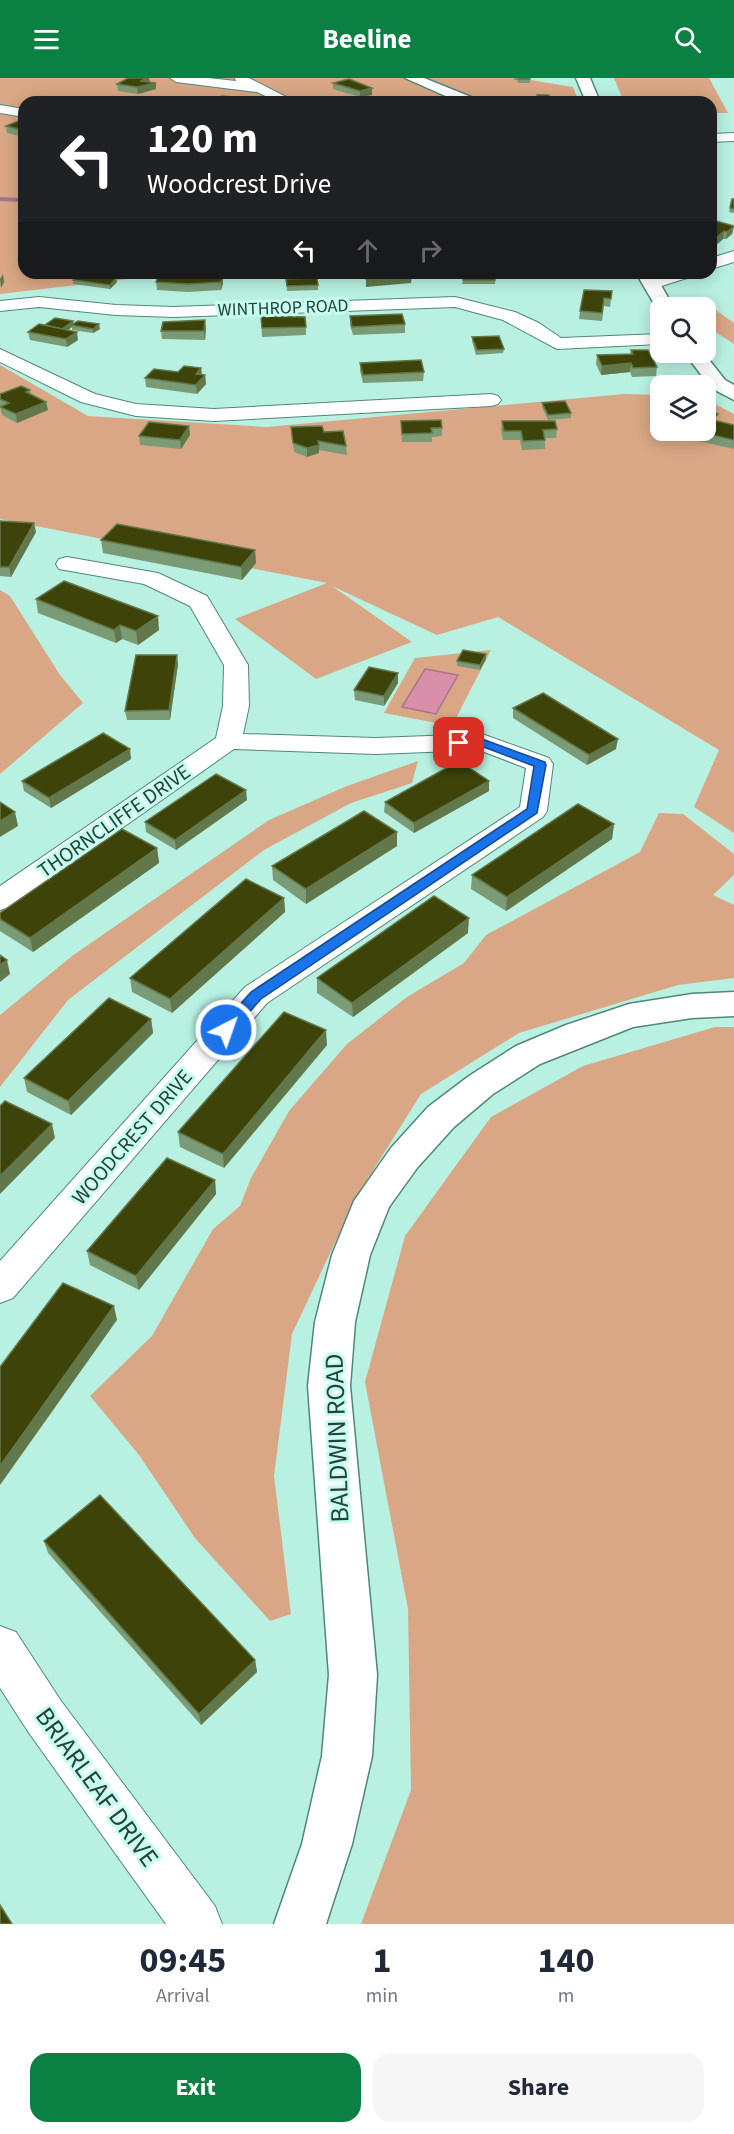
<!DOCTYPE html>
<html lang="en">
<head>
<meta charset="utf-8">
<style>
  :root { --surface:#fff; --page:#f6f6f7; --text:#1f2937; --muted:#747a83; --accent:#0b8043 }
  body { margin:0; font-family:"Source Sans 3",sans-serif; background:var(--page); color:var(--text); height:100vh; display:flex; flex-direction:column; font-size:22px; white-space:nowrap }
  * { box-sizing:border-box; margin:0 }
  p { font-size:20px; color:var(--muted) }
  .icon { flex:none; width:33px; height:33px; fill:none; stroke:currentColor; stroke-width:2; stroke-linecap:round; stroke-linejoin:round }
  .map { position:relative; height:1846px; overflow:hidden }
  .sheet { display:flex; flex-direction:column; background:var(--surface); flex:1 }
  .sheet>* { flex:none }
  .hud { position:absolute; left:18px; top:18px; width:699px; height:183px; border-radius:18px; box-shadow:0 3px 15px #0003; background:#202124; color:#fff; overflow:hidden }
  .fabs { position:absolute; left:650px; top:219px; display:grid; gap:12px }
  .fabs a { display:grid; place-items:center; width:66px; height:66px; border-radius:12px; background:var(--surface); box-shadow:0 3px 15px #0003; font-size:30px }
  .pin { position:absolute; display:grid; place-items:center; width:51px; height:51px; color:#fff; margin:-26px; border-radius:12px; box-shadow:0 3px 9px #0006 }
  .me { position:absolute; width:66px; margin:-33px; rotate:41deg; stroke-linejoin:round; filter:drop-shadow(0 0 4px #0008) }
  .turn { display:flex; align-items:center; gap:21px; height:126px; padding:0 30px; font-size:27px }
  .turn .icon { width:78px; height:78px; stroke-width:2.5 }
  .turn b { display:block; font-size:42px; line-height:51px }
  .lanes { display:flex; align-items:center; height:57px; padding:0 30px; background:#0003; justify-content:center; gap:30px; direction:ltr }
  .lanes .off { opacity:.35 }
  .eta { display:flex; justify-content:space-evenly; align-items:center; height:102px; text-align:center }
  .eta b { font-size:36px; font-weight:700; line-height:42px }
  .primary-button { display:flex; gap:12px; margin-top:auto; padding:12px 30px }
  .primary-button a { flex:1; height:69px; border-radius:18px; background:var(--accent); color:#fff; font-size:24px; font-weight:700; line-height:69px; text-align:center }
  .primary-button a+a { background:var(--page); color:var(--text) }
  header { display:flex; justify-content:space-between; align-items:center; height:78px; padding:0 30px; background:var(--accent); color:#fff; font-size:27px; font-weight:700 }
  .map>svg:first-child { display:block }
  .green { fill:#d9a785 }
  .water { fill:#d98eaa; stroke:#a47788; stroke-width:1.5 }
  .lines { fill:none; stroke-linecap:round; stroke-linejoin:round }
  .stream { stroke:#a47788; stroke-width:4 }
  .minor-casing { stroke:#508779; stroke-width:2 }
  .tertiary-casing { stroke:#508779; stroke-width:3 }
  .minor { fill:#fff; fill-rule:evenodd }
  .tertiary { fill:#fff; fill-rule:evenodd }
  .wall { fill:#7b9a76 }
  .shaded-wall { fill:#63784a }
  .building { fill:#3e4409; stroke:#63784a; stroke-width:1.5 }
  .route { fill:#1a73e8; stroke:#114b97; stroke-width:1.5 }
  .labels { text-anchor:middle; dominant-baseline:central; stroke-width:6; stroke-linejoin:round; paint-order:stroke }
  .far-street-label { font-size:18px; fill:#29403a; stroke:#c5ffef }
  .street-label { font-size:21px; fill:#29403a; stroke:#c5ffef }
  .near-street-label { font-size:26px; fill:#29403a; stroke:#c5ffef }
</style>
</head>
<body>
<header><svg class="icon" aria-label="menu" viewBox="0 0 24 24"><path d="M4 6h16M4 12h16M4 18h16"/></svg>Beeline<svg class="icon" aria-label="search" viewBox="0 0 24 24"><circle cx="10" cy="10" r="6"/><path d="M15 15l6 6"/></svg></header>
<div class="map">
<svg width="734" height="1846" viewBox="0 0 734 1846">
  <rect width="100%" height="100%" fill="#b8f1e2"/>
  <!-- green -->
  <g class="green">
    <path d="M0,0H519L573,9L579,24H24V195H180L0,216Z"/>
    <path d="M614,0H709L728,35H711V24H624Z"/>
    <path d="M690,228L713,230L734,245V266L714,253L705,244V230Z"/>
    <path d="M0,287L88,338L267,349L624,316L660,317V352H705V321L734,336V755L694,729L719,672L498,539L437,557L332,508L412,564L316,601L235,541L327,505L0,441Z"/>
    <path d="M0,512L10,518L60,597L83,625L0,696Z"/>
    <path d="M491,572L452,648L384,635L415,580Z"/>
    <path d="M418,683L412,705L351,725L264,772L68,922L0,1009V937L72,878L269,742L347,708Z"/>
    <path d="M659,735L683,736L734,776V797L713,817L734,827V900L678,907L519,955L421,1016L357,1118L292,1256L274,1398L291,1536L270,1543L195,1460L139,1377L90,1318L152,1258L213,1151L240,1128L251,1100L289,1033L347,966L407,919L464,885L486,857L640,774Z"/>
    <path d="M715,949H734V1846H361L411,1712L408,1531L365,1304L405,1158L491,1039L583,988Z"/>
  </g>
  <!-- water -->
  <path class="water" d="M425,591L458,597L436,636L402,629Z"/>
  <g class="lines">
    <!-- stream -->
    <path class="stream" d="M0,121L24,122"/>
    <defs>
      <g id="minor">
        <path d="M170,0H208L236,3L235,0H249L296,24H278L257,14L176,4Z"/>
        <path d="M0,27L24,31V39L0,35Z"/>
        <path d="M734,55V63L711,64V56Z"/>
        <path d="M734,173V184L711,191V180Z"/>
        <path d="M668,195H692L690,199L652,211L646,210L644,206L646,202Z"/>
        <path d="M39,219L116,227L174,229L455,219L515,234L539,245L561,260L660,256V266L557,271L503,242L455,229L174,239L116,237L39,229L0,233V223Z"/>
        <path d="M0,271L95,316L136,326L214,331L491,316L498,318L501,322L498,326L491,328L214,343L136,338L81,324L0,284Z"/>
        <path d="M67,479L158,495L207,518L248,587L249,628L243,656L376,660L482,656L549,680L553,686L547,733L543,739L267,925L13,1220L0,1225V1183L245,909L520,729L526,690L479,672L376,676L234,671L10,829L0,832V808L216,660L223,628L224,587L190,528L144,506L59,491L56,486L59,481Z"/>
        <path d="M0,1548L16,1554L61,1623L215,1828L222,1846H166L29,1655L0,1610Z"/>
      </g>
      <g id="tertiary">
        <path d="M405,0H424L476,21L478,24H459Z"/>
        <path d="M576,0H590L600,24H586Z"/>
        <path d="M636,195H654L674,230H660L659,234Z"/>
        <path d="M684,274H703L725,302L734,307V322L711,310Z"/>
        <path d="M734,914V938L692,940L633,949L540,986L493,1016L454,1049L417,1090L389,1129L370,1177L355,1244L350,1308L377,1597L372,1678L352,1766L326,1846H274L302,1766L322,1678L329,1597L308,1308L315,1244L332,1177L354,1123L391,1070L428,1029L469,998L516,968L566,947L629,926L692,916Z"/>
      </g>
    </defs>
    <!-- minor casing -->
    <use href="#minor" class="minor-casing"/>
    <!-- tertiary casing -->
    <use href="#tertiary" class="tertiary-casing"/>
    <!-- minor -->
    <use href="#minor" class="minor"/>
    <!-- tertiary -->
    <use href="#tertiary" class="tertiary"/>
  </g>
  <!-- wall -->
  <g class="wall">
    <path d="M514,0H530V5H518L517,2H514Z"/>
    <path d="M150,4L156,5V11L138,16L118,13L117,6Z"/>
    <path d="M333,5L372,17L360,19L333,11Z"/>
    <path d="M537,17L558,24H533V19H537Z"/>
    <path d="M24,43V59L7,55L6,48Z"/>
    <path d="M732,121H734V135L729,134Z"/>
    <path d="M711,145L734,148L732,156L726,161H723L714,169L711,168Z"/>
    <path d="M217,195L218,197H223V205L221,212L188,214L157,212L156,204Z"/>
    <path d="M496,195L495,206H462L463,202Z"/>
    <path d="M286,201L318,207V212L287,213Z"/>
    <path d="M73,202L117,204L110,211L73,206Z"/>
    <path d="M612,213L610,229L604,228L602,243L579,241L580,233Z"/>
    <path d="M261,238L306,249V257L262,259Z"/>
    <path d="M350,238L405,246V255L353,257L350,247Z"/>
    <path d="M73,243V246L100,251L93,255L72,252V249L68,252L78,262L67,269L30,262L28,254L45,247Z"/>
    <path d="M206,250L205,262L162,261L161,253Z"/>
    <path d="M472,259L504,271L503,275L476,277L472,263Z"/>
    <path d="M631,272L657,289L656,298L632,299L630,294L601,297L596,286L597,277L630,276Z"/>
    <path d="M360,285L424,294L423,303L363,305L360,293Z"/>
    <path d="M201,290L202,297H205L206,306L197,316L146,309L145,300Z"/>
    <path d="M30,312L31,316L48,332L17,345L2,337L0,329V316Z"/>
    <path d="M542,325L571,335V340L548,342L542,329Z"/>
    <path d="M401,343L442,350V358L432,359V364H402Z"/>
    <path d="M502,343L557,351L556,360H545V371L522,372L520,362H503L501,352Z"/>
    <path d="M717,343L734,347V371L662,355V352H705Z"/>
    <path d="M189,348L190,357L181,371L140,367L139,358Z"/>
    <path d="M291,349L324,354L346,368L347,377L319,372V375L307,379L294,374Z"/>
    <path d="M0,443L36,454L11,499L0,498Z"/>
    <path d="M101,462L255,472L256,485L242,502L103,475Z"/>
    <path d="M36,521L159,552L138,567L122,561L116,565L38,535Z"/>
    <path d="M486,576V581L480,592L457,588V583Z"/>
    <path d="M178,586L170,642H127L125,633Z"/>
    <path d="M398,605L384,628L355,622L354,612Z"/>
    <path d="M513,630L616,671L587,687L513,640Z"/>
    <path d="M131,681L51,730L24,713L22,703Z"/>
    <path d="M489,703V713L414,755L384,734L385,724Z"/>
    <path d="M247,722L176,772L146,754L145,744Z"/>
    <path d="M614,746L612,761L506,833L471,811L472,797Z"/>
    <path d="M397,754V768L306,826L273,802L272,788Z"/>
    <path d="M157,770L159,785L33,874L0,853V835Z"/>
    <path d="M284,820L285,834L172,935L132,914L130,900Z"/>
    <path d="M468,855L353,939L317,915V900Z"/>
    <path d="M151,941L153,955L71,1037L27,1014L24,1000Z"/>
    <path d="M327,967L224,1090L180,1069L178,1054Z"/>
    <path d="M215,1102L216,1116L139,1212L90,1187L87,1173Z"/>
    <path d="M44,1463L255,1582L257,1594L201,1647L48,1475Z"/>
  </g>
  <!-- shaded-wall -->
  <g class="shaded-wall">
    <path d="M146,0H149L150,5H156V11L138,16L137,9L141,3Z"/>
    <path d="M372,10V17L360,19V13Z"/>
    <path d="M233,19V24H225Z"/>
    <path d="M734,148L732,156L726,161L727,154Z"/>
    <path d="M724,153L723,161L714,169L715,161Z"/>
    <path d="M3,196L4,204L1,210L0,201Z"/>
    <path d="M223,197V205L221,212V204Z"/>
    <path d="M412,197L411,205L366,209V201Z"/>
    <path d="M116,200L117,204L110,211V207Z"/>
    <path d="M205,242L206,250L205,262L204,253Z"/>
    <path d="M73,243L74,248L71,247L72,249L62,256L61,252Z"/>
    <path d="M99,246L100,251L93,255V251Z"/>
    <path d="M77,254L78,262L67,269L66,261Z"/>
    <path d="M631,285L630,294L601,297L602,288Z"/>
    <path d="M201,290L202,299L196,296Z"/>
    <path d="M205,297L206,306L197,316L196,307Z"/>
    <path d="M46,324L48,332L17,345L16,336Z"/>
    <path d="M189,348L190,357L181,371L180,362Z"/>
    <path d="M319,367V375L307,379V370Z"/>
    <path d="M34,445L36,454L11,499L9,489Z"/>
    <path d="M255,472L256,485L242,502L241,489Z"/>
    <path d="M158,538L159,552L138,567L136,553Z"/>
    <path d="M120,547L122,561L116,565L114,552Z"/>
    <path d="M486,576V581L480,592V587Z"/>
    <path d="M177,577L178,586L170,642L169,632Z"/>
    <path d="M398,595V605L384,628V618Z"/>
    <path d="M618,661L616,671L587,687L589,677Z"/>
    <path d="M130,671L131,681L51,730L49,720Z"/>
    <path d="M489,703V713L414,755V745Z"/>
    <path d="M246,712L247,722L176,772L175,762Z"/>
    <path d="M15,734L18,748L0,759V743Z"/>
    <path d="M614,746L612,761L506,833L507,819Z"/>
    <path d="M397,754V768L306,826V811Z"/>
    <path d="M157,770L159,785L33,874L30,860Z"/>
    <path d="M284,820L285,834L172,935L170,921Z"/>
    <path d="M469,840L468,855L353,939L352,925Z"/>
    <path d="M7,882L10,896L0,904V887Z"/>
    <path d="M151,941L153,955L71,1037L68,1023Z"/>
    <path d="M326,952L327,967L224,1090L223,1076Z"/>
    <path d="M52,1046L55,1060L0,1116V1098Z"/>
    <path d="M215,1102L216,1116L139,1212L136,1198Z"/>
    <path d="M114,1228L117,1242L0,1407V1388Z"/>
    <path d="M255,1582L257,1594L201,1647L199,1636Z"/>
  </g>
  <!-- building -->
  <g class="building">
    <path d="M128,0H146L141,3L156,5L137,9L117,6Z"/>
    <rect x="518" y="0" width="12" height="1"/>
    <path d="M349,1L372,10L360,13L333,5Z"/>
    <path d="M537,17H548L558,24H539L533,19H538Z"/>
    <path d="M222,18L233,19L225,24H212L221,21L218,20Z"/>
    <path d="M21,42L24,43V52L6,48Z"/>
    <path d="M732,121H734V131L730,130Z"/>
    <path d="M716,143L734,148L727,154L724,153L715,161L711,160V145H713Z"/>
    <path d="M159,195H216V197H223L221,204L188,206L156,204Z"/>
    <path d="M366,195H411L412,197L366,201Z"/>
    <path d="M464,195H496L495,202H463Z"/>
    <path d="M78,196L116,200L110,207L73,202Z"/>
    <path d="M317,200L318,207L287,208L286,201Z"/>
    <path d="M584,212L612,213L611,221L604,220L602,235L580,233Z"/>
    <path d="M402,236L405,246L352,249L350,238Z"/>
    <path d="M261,238L305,239L306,249L262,250Z"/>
    <path d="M55,240L73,243L62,251L45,247Z"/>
    <path d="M205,242L204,253H161L163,244Z"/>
    <path d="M78,243L99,246L93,251L71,247Z"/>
    <path d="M39,246L77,254L66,261L28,254Z"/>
    <path d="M499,258L504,271L477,272L472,259Z"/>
    <path d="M631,272H648L657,289L633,290L631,285L602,288L597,277L633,276Z"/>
    <path d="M421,282L424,294L363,297L360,285Z"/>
    <path d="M184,288L201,290L196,296L205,297L196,307L145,300L154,291L178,294Z"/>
    <path d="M21,308L30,312L26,314L46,324L16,336L0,329L9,325L0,321V316Z"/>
    <path d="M565,323L571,335L548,337L542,325Z"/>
    <path d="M705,333L718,336L713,342L734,347V362L691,352H705Z"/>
    <path d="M441,342L442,350H431L432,355L402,356L401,343Z"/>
    <path d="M502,343H555L557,351L543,352L545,362L523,363L521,353H504Z"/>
    <path d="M149,344L189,348L180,362L139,358Z"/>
    <path d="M322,348L324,354L343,353L346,368L318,363L319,367L307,370L293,365L291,349Z"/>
    <path d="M0,443L34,445L9,489H0Z"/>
    <path d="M117,446L255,472L241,489L101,462Z"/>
    <path d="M64,503L158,538L136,553L120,547L114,552L36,521Z"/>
    <path d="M463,572L486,576L480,587L457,583Z"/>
    <path d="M136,577H177L169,632L125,633Z"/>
    <path d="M369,589L398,595L384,618L354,612Z"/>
    <path d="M543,615L618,661L589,677L513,630Z"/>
    <path d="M103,655L130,671L49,720L22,703Z"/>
    <path d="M459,683L489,703L414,745L385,724Z"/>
    <path d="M216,696L246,712L175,762L145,744Z"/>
    <path d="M0,724L15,734L0,743Z"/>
    <path d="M578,726L614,746L507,819L472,797Z"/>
    <path d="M364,733L397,754L306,811L272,788Z"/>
    <path d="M122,751L157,770L30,860L0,841V835Z"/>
    <path d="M246,801L284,820L170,921L130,900Z"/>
    <path d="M434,818L469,840L352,925L317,900Z"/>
    <path d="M0,877L7,882L0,887Z"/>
    <path d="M109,920L151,941L68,1023L24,1000Z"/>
    <path d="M284,934L326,952L223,1076L178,1054Z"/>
    <path d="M5,1023L52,1046L0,1098V1028Z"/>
    <path d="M167,1080L215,1102L136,1198L87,1173Z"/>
    <path d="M63,1205L114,1228L0,1388V1289Z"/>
    <path d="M100,1417L255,1582L199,1636L44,1463Z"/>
    <path d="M0,1827L12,1846H0Z"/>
  </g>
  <!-- route -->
  <path class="route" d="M482,661L545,684L546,687L537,735L261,921L231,955H221L219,952L221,948L251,914L527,731L534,688L481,668L459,669L453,665L459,662Z"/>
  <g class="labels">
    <!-- far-street labels -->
    <g class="far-street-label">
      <text transform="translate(283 230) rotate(-2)">WINTHROP ROAD</text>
    </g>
    <!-- street labels -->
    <g class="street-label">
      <text transform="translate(114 743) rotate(-35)">THORNCLIFFE DRIVE</text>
      <text transform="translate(132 1059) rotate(-49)">WOODCREST DRIVE</text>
    </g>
    <!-- near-street labels -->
    <g class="near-street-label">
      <text transform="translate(337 1360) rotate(-92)">BALDWIN ROAD</text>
      <text transform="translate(97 1709) rotate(54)">BRIARLEAF DRIVE</text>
    </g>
  </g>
</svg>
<div class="fabs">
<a><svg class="icon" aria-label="search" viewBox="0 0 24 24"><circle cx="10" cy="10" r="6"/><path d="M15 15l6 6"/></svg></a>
<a><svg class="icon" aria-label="layers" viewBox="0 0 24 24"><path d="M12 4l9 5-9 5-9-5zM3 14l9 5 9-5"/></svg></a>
</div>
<div class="pin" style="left:459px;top:665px;background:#d93025"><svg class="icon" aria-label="arrive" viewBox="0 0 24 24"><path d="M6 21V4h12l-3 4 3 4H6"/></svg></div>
<svg class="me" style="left:226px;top:952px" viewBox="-20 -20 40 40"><circle r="17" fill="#1a73e8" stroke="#fff" stroke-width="3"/><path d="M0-11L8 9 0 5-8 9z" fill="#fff"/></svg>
<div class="hud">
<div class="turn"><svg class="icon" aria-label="left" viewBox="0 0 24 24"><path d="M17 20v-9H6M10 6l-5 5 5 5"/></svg><div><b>120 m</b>Woodcrest Drive</div></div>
<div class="lanes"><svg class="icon" aria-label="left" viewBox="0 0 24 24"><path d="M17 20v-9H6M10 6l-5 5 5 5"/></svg><svg class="icon off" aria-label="ahead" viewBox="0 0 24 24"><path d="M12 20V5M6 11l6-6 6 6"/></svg><svg class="icon off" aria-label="right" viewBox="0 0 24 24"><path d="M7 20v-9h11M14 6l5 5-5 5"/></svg></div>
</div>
</div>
<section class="sheet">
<div class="eta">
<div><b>09:45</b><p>Arrival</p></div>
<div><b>1</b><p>min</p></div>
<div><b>140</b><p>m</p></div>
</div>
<div class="primary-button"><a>Exit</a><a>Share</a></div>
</section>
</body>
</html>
